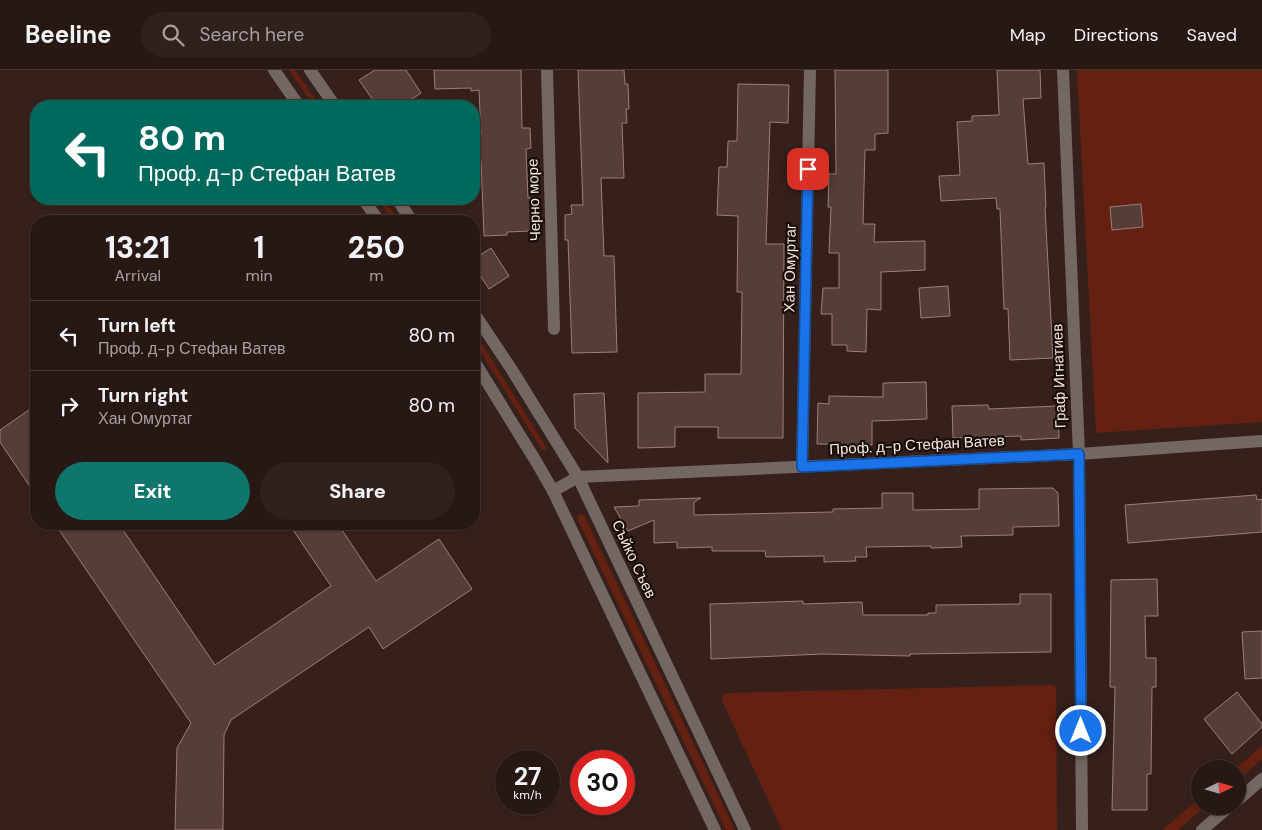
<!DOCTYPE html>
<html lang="en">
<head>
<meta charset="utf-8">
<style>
  :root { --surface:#281814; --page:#30211d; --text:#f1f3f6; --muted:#a5a0a0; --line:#443734; --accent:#0f766e }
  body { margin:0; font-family:"DM Sans",sans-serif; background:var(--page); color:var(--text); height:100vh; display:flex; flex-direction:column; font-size:19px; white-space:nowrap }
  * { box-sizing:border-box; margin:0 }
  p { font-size:16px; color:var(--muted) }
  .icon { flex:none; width:28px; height:28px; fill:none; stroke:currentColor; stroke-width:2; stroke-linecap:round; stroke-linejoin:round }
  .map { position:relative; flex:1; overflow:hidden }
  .panel { position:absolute; left:30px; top:145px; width:450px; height:315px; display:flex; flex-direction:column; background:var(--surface); border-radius:20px; box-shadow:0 1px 4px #0004,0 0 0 1px var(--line) }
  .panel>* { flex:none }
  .hud { position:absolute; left:30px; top:30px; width:450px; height:105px; border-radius:20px; box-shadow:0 1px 4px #0004,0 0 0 1px var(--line); background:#00695c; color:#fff; overflow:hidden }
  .needle { width:32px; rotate:85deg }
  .buttons { position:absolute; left:1191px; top:690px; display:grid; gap:10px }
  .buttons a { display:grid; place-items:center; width:55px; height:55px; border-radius:50%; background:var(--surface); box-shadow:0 1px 4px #0004,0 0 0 1px var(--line); font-size:25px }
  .speed { position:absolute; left:495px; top:680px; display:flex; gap:10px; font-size:25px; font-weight:700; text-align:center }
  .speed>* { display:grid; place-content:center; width:65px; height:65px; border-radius:50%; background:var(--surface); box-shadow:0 1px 4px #0004,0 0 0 1px var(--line); line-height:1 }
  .speed small { font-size:12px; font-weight:400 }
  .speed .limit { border:8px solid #d22; background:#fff; color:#111 }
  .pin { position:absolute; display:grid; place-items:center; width:42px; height:42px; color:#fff; margin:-21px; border-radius:10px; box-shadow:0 2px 8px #0006 }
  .me { position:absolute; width:55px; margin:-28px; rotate:0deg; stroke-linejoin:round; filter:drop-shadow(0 0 4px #0008) }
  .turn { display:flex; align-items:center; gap:18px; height:105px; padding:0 25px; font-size:22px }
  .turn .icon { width:65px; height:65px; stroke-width:2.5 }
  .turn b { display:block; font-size:35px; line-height:42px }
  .eta { display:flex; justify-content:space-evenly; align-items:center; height:85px; text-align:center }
  .eta b { font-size:30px; font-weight:800; line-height:35px }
  .cta { display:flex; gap:10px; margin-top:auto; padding:10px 25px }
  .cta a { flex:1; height:58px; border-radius:30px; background:var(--accent); color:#fff; font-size:20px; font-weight:800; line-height:58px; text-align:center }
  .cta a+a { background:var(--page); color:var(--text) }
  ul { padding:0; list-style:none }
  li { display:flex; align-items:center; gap:15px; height:70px; padding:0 25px; border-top:1px solid var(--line) }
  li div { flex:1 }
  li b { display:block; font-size:19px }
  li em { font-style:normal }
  header { display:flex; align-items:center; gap:30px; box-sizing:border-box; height:70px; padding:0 25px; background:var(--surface); border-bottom:1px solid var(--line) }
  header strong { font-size:24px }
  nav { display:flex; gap:28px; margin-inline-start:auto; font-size:18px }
  .search { width:350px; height:45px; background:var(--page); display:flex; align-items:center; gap:12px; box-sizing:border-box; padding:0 18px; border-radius:28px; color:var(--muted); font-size:19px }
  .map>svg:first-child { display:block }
  .green { fill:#642011 }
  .building { fill:#563d38; stroke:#9c7f79 }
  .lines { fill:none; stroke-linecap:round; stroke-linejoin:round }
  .minor { stroke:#736764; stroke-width:12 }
  .route-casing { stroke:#114b97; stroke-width:12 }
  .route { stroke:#1a73e8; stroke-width:9 }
  .labels { text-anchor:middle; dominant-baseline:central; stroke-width:4.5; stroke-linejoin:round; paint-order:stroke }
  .street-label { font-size:15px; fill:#f6e6e2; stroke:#170d0a }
</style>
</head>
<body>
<header>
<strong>Beeline</strong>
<div class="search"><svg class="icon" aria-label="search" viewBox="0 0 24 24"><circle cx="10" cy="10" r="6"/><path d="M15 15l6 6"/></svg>Search here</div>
<nav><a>Map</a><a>Directions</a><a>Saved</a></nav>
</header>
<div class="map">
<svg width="1262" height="760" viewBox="0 0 1262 760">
  <rect width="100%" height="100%" fill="#36201b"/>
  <!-- green -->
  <g class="green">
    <path d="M289,0H295L320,36H314Z"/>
    <path d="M1077,0H1262V352L1096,363Z"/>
    <path d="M378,129H384L399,151H393Z"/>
    <path d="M474,261L546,377V380H542L474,271Z"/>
    <path d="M579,444L584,445L735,760H726L577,448Z"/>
    <path d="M1051,615L1055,616L1056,620L1057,760H782L722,631V626L726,623Z"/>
    <path d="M1262,676V689L1238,710V699H1235Z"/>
    <path d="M1200,728V736H1206L1178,760H1162Z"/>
  </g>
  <!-- building -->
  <g class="building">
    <path d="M375,0H406L421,23L402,36H377L359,10Z"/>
    <path d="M434,0H521L522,58H530L531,78L526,79L528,128H531L532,161L507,162V165L484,166L481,91H474V65L481,64L479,20L471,21V18L435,19Z"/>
    <path d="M578,0H624L625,14H628L629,39H626L627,53H622L624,108H601L604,186H614L617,282L572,283L568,170H565V145L572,144L571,135H583Z"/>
    <path d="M835,0H888V63L875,64V80H865L863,154H875L874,172L925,171V200L881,202V240L867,239L866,282L847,281V275H832V244H821L823,218H839V183H829L831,137H828L829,104H836Z"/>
    <path d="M997,0H1040L1041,28L1023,29L1028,94L1044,93L1046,137H1045L1053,288L1010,290L1008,239H1004L1000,139H997L996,128L941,131L939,106L960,105L957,52L972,51V46L999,45Z"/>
    <path d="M738,14L789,15L788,53L770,52L766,174H784L783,368H718V357H675V377L638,378V323L705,322V304H741L742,222H737L738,146L717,145L719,97H727L728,71H737Z"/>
    <path d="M1141,134L1143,157L1112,160L1110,137Z"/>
    <path d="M491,178L509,206L489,219L474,196V189Z"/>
    <path d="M948,216L950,246L921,248L919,218Z"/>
    <path d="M926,312L927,349L872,351V375L817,374L818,333L829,334V326L883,327V313Z"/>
    <path d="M604,323L608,393L575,358L574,324Z"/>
    <path d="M36,335V398L35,424L0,372V360Z"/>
    <path d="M988,335L989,339L1058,336L1059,368L1021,370V366L953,368L952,336Z"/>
    <path d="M1053,418L1058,423L1059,456L1013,457V465L961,466L962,477L931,478V476L866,477L867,487H855L856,491L824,492V486L766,487L765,481H712V477L677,478V472L654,473V450L628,461L614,437L639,436V430L701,428L694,432V445L833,442V439L882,438V423H913V440L979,439V419Z"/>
    <path d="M1256,425L1257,430L1262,429V462L1128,473L1125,435Z"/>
    <path d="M55,454H119L215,595L331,516L289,454H338L376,511L439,469L472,519L383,579L369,557L231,650L224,665L223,760H175L177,678L191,653Z"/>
    <path d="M1157,509L1158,546H1145L1146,588H1156V617H1152L1151,704H1147V740H1112L1115,617H1110L1111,510Z"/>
    <path d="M1020,524H1051V582L910,584V586L822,584L711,589L710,534L803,531V534L862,532L863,545H928V543H936V535L1020,534Z"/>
    <path d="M1262,561V608L1245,609L1242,562Z"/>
    <path d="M1237,622L1262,654V657L1232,684L1204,649Z"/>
  </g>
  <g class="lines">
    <!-- minor -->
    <g class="minor">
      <path d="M274,0L299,36"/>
      <path d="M310,0L335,36"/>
      <path d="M547,0L554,259"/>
      <path d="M1063,0L1079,384L1082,760"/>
      <path d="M363,129L379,151"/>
      <path d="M397,129L412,151"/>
      <path d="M474,243L512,300L578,407L745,760"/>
      <path d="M474,291L537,393L553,421L715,760"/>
      <path d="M802,397L810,0"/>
      <path d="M553,421L578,407L1079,384L1262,371"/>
      <path d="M1238,730L1262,709"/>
      <path d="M1202,760L1230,736"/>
    </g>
  </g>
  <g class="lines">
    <defs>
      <path id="route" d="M808,99L802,397L1079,384L1081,661"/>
    </defs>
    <!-- route casing -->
    <use href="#route" class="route-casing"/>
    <!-- route -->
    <use href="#route" class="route"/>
  </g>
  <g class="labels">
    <!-- street labels -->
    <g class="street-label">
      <text transform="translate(534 130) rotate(-92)">Черно море</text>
      <text transform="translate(790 198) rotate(-89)">Хан Омуртаг</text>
      <text transform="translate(1059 306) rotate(-92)">Граф Игнатиев</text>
      <text transform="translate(917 375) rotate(-3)">Проф. д-р Стефан Ватев</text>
      <text transform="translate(634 489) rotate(65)">Съйко Съев</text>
    </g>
  </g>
</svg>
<div class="buttons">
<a><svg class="needle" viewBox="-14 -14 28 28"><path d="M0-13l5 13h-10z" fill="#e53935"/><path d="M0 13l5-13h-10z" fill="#a5a0a0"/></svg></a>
</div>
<div class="speed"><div>27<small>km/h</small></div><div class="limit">30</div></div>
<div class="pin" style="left:808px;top:99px;background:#d93025"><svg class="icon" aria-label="arrive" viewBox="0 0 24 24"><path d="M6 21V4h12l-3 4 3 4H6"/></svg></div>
<svg class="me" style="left:1081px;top:661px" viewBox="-20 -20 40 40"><circle r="17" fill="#1a73e8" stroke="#fff" stroke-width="3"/><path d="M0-11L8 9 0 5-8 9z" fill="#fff"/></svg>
<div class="hud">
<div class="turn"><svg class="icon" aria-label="left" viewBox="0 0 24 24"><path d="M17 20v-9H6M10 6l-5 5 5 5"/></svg><div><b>80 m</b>Проф. д-р Стефан Ватев</div></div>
</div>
<section class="panel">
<div class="eta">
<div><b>13:21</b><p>Arrival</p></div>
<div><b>1</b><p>min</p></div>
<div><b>250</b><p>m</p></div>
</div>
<ul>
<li><svg class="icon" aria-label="left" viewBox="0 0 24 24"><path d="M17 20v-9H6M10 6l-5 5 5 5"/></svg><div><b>Turn left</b><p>Проф. д-р Стефан Ватев</p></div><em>80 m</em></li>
<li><svg class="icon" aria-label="right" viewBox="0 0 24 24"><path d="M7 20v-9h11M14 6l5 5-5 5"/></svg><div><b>Turn right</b><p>Хан Омуртаг</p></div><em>80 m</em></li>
</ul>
<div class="cta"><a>Exit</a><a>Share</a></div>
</section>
</div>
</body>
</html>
